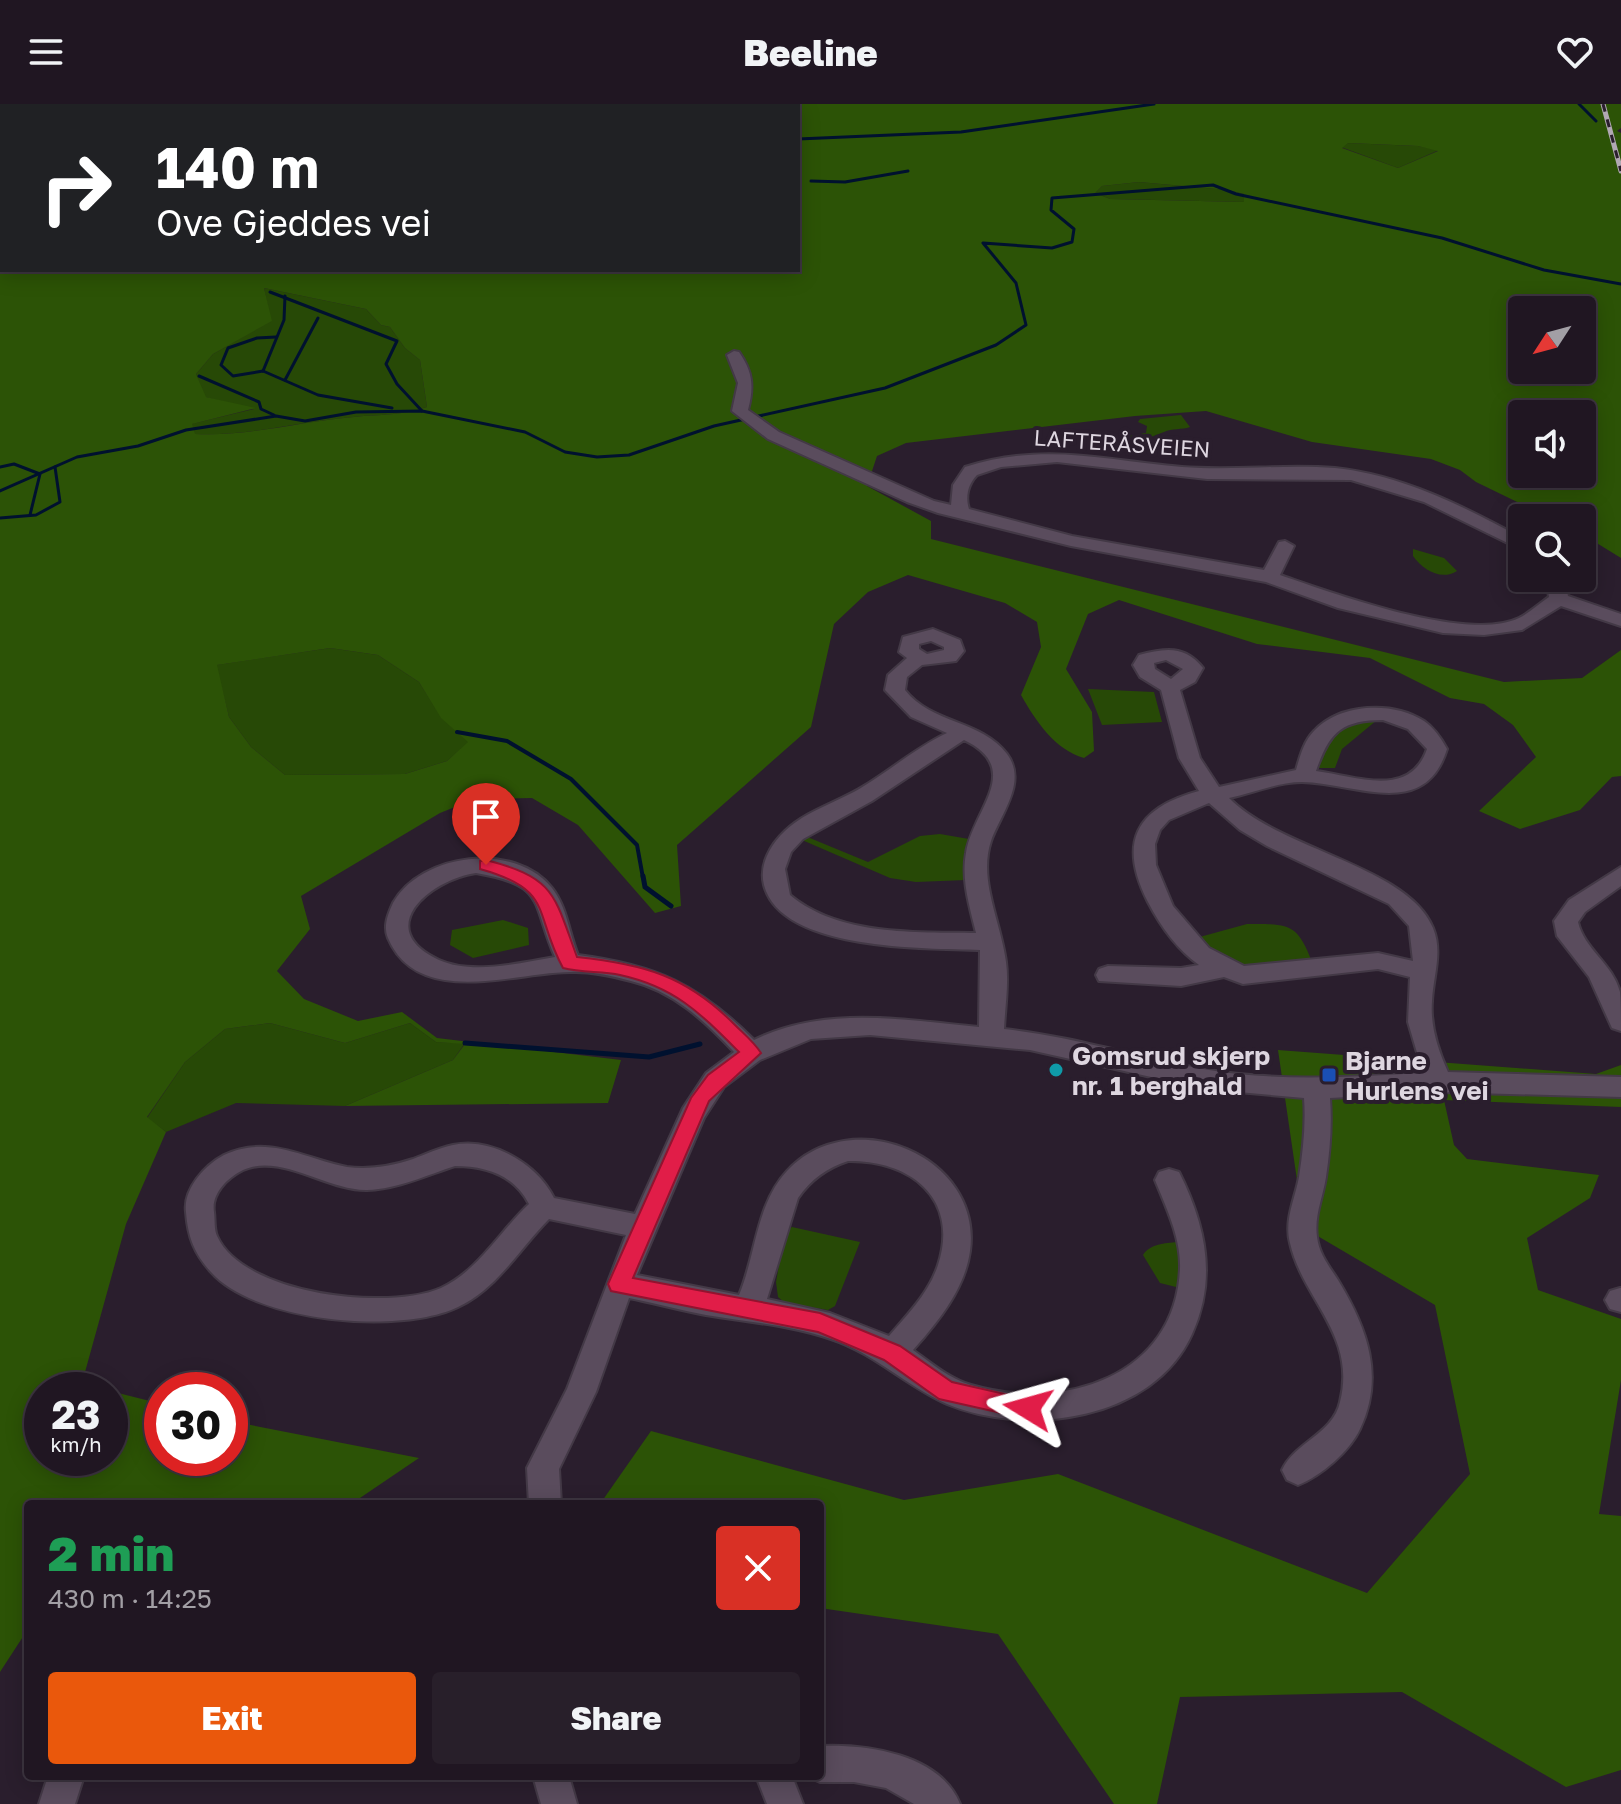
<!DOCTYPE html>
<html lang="en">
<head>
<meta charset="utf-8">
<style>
  :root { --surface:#201622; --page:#281f2a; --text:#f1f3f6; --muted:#a29fa5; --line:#3d3540; --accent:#ea580c }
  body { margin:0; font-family:"Golos Text",sans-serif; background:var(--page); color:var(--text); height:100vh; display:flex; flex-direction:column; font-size:30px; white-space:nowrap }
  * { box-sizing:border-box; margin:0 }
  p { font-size:26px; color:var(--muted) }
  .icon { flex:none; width:44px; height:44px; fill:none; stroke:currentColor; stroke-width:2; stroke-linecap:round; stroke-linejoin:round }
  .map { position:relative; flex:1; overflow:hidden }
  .side { position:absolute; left:24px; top:1396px; width:800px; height:280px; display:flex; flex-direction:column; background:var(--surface); border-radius:8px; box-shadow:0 4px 20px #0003,0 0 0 2px var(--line) }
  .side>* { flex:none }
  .top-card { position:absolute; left:0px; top:0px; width:800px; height:168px; box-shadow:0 4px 20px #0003,0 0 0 2px var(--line); background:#202124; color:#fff; overflow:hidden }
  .needle { width:52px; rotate:234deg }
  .fabs { position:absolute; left:1508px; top:192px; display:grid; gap:16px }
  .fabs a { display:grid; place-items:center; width:88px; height:88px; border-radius:8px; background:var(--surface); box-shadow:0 4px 20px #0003,0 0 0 2px var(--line); font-size:40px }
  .speed { position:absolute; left:24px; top:1268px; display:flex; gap:16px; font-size:40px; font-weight:700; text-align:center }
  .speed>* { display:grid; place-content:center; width:104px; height:104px; border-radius:50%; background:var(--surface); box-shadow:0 4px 20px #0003,0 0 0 2px var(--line); line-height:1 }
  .speed small { font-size:20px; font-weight:400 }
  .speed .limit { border:12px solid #d22; background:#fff; color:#111 }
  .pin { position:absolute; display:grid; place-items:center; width:68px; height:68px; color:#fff; margin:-82px -34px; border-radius:50% 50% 50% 0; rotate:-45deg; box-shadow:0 0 8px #0007 }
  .pin .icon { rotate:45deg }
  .me { position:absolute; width:88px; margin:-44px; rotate:278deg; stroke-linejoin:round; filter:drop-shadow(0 0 6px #0008) }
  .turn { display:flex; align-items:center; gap:28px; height:168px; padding:0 24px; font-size:36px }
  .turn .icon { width:104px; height:104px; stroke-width:2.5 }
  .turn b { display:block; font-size:56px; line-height:68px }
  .round { display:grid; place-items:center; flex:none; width:84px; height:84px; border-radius:8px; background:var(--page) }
  .summary { display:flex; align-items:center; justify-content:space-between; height:136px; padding:0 24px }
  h1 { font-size:48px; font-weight:800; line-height:60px; color:#1e9e55 }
  .action { display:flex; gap:16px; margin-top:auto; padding:16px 24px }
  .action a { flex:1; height:92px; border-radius:8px; background:var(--accent); color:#fff; font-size:32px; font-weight:800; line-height:92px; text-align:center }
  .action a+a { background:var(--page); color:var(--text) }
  header { display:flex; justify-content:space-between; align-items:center; height:104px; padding:0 24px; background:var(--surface); font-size:36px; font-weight:800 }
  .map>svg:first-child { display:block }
  .green { fill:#274906 }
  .forest { fill:#2c5306; fill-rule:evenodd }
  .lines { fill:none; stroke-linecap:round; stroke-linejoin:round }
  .stream-far2 { stroke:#00112f; stroke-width:3 }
  .stream-far1 { stroke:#00112f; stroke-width:4 }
  .stream { stroke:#00112f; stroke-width:5 }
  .minor-casing { stroke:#433946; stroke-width:4 }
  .minor { fill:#5a4c5d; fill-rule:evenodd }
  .rail-casing { stroke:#b1a8b3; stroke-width:5 }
  .rail { stroke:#2a1e2d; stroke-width:3; stroke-dasharray:8; stroke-linecap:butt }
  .route { fill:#e11d48; stroke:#92132f; stroke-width:2 }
  .culture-dot { fill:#0f9aa8; stroke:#2a1e2d; stroke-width:3 }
  .transit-dot { fill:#1a4fb4; stroke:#2a1e2d; stroke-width:3 }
  .labels { text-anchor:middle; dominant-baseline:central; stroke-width:8; stroke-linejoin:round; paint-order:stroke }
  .far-street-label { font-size:22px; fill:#ded6e0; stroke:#2a1e2d }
  .poi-label { font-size:26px; font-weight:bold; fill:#ded6e0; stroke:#2a1e2d; text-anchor:start }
</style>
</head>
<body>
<header><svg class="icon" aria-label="menu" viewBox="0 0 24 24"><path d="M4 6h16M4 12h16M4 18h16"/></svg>Beeline<svg class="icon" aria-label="heart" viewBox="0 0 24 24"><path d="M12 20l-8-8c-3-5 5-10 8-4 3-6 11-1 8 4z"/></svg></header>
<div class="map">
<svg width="1621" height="1700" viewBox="0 0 1621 1700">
  <rect width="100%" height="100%" fill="#2a1e2d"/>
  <!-- green -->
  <g class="green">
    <path d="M1348,39L1418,42L1439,46L1398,64L1341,43Z"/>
    <path d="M1139,78L1228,86L1244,90V98L1110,95L1095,89L1102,82Z"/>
    <path d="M264,184L366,205L381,221L390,223L405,244L420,256L427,303C401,312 381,310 354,313C300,317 248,333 194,330L191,320L254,305L205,293L196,270L213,250L271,217Z"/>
    <path d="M1181,311L1190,323C1182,326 1172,324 1164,328C1148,334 1140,339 1121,333L1146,329L1147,322L1138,318L1140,315Z"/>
    <path d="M1413,445L1444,454L1457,467C1441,477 1423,466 1413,452Z"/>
    <path d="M330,544L378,551L419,578L441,613L469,638L447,657L405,670L285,671L251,643L229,613L216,561Z"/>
    <path d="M1088,585L1154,588L1162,618L1102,621Z"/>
    <path d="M1377,616L1342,645L1335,664H1318C1311,645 1332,624 1349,619C1357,616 1368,617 1377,616Z"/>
    <path d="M940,730L969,735L966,776L916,778L890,774L802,736L805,732L868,758L920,732Z"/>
    <path d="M503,816L528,824L529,841L473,854L450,841L452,826Z"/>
    <path d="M1247,820C1288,820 1297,818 1312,858L1263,866L1226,860L1196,834Z"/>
    <path d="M270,919L345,939L410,919L436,938L465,939L453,956L345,1002L236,999L166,1028L147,1014L185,958L225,925Z"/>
    <path d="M792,1123L860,1138L835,1202L828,1206L785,1199L778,1193L776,1178L785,1127Z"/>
    <path d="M1177,1138L1183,1176L1180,1184L1160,1179L1143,1151C1150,1140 1165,1139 1177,1138Z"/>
  </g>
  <!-- forest -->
  <g class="forest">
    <path d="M0,0H1621V24L1617,27L1621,29V454L1582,430V414H1550L1476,378L1460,366L1431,355L1312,338L1206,307L1135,312L906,339L877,352L867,382L931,417V435L1504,578L1582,574L1621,546V672L1612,673L1580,706L1520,725L1479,707L1536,653L1513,621L1484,600L1450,594L1370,554L1257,540L1119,496L1088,510L1066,565L1092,608L1094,647L1084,654C1055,646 1035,616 1021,591L1041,543L1037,518L1005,499L908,471L868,488L834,520L811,623L677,741L681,802L655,809L578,721L532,694L475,695L440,709L301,792L310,825L277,867L304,895L358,917L402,908L437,934L621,956L608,999L345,1002L453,956L465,940L436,938L410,919L345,939L270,919L225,925L185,958L147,1013L166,1028L126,1120L82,1279L105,1286H42V1354H110V1287L162,1300V1354H230V1317L419,1354L357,1396L342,1400H28V1525L0,1568V30L2,166H798V2L2,4ZM1348,39L1418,42L1438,47L1398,64L1342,44ZM1139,78L1228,86L1244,90V98L1110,95L1095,89L1102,82ZM264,184L366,205L381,221L390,223L405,244L420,256L427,303C401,312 381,310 354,313C301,317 248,333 195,330L192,320L256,304L206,293L196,270L213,250L272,217ZM1522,206H1582V266H1522ZM1522,310H1582V370H1522ZM330,544L378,551L419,578L441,614L468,638L447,657L405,670L285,671L251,643L229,613L217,561Z"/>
    <path d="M1278,946L1596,970L1621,961V1003L1444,996L1454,1041L1467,1055L1599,1071L1590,1094L1527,1134L1538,1186L1621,1215V1276L1599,1410L1621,1412V1666L1566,1683L1402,1588L1180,1593L1157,1700H1114L998,1530L820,1504V1400H600L651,1327L904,1396L1058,1370L1367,1489L1470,1370L1435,1201L1304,1124Z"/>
  </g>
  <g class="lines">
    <!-- stream-far2 -->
    <g class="stream-far2">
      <path d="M1579,0L1596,17"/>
      <path d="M798,35L961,28L1154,0"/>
      <path d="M811,77L845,78L908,67"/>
      <path d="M270,188L397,237L386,260L397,280L422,307"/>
      <path d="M276,233L257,234L228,244L221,261L233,272L263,267L318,291L392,304"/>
      <path d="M263,267L284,216L285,192"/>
      <path d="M199,272L259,298L261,305L274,311"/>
      <path d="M285,276L318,214"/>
      <path d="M0,363L14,360L40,370L30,411"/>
      <path d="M0,387L77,353L138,342L186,326L276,312L305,317L356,308L422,307L525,328L565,348L597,353L629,351L714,322L885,284L996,241L1026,221L1016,179L983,139L1052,144L1072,138L1074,125L1051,106L1052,94L1213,81L1236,90L1442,134L1544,166L1621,180"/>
      <path d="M0,414L36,411L60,398L55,363"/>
    </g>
    <!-- stream-far1 -->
    <path class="stream-far1" d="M457,628L507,637L571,675L637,741L643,774"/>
    <!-- stream -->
    <g class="stream">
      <path d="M643,772L645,783L671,802"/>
      <path d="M465,939L649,953L700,940"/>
    </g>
    <defs>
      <g id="minor">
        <path d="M734,247L739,248C753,268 754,283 748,306L779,328L934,397L951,401L953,381L965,363C1043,338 1104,356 1182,363C1233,367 1284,360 1335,364C1402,371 1463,402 1522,434V446L1424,398L1351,376L1207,375L1057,358L1001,363L977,371C968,380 965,393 969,405L1072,432L1264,466L1279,438L1285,437L1294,442L1280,471C1333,489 1467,539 1519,514C1529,509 1539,500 1549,493L1546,474H1564L1568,492L1621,510V522L1561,502L1522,526L1484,531L1443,529L1338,504L1266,478L1071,442L938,409L907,398L768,335L732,307L738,279L727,251Z"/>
        <path d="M933,525L960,536L964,547L956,557L922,561L907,573L905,586C931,620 982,616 1007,650C1028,678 1000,711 991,737C978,776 1001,818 1006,858C1009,880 1005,903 1004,925C1071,932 1136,953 1203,965C1276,978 1349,973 1423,969L1408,918L1410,873L1378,865L1243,880L1224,873L1181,882L1099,877L1096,871L1099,865L1108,862L1181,864L1199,861C1177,845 1161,823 1148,798C1118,739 1135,704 1199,687L1179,654L1161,586L1140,573L1133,561L1139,551C1165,544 1185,541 1203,564L1195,578L1180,586L1200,654L1219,683L1296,666C1300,652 1304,637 1314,627C1340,599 1393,597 1424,617C1434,624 1441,634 1447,645C1425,717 1356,679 1302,678C1278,678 1253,689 1229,694C1280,746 1408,762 1433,824C1443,848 1433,873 1432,897C1430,922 1438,946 1448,968L1621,973V993L1440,988L1330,994C1332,1020 1330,1047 1326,1073C1323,1093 1314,1112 1317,1133C1319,1150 1329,1162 1338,1176C1367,1224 1385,1272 1360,1325C1350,1347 1321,1372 1298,1381L1287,1376L1282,1366C1295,1338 1333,1330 1340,1298C1357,1231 1303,1196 1290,1139C1284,1116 1295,1095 1299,1073C1303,1047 1306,1021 1304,994L1205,985L1030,946L870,931L811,935L760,956L724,983L704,1014L637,1171L739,1191C756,1151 756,1100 787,1067C850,998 983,1051 970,1147C965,1185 937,1219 913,1246C931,1259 950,1275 971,1281C1063,1308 1176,1273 1180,1164C1181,1134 1166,1103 1155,1076L1159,1068L1169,1065L1179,1068C1206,1122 1217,1175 1192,1230C1153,1317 1026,1333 947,1300C906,1282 874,1249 831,1235C790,1221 748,1218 706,1211C680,1206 654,1199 629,1194L596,1288L559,1365L561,1400H529L527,1364L567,1285L626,1131L549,1115C520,1144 497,1185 458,1203C400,1231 255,1218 211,1168C194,1149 188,1133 186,1108C183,1085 205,1061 224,1051C268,1030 305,1055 347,1063C370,1066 392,1062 413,1055C426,1050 439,1044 453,1041C492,1033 537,1060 554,1094L635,1110L683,1004L706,969L734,948C705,917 673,887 631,877C612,872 590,867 571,868C515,868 418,905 388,834C383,822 388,810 393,799C421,749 515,737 552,784C567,803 569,829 578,851C656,861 698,880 754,936C825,901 904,916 979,923L980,846C925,844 781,847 764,781C759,761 770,741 785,727C807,706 839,698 864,682C892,665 917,643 947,629L911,613L885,586L888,571L907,554L899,548L903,533ZM931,537L944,543V546L927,550L919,545V540ZM1166,556L1183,565L1171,575L1155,565L1154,559ZM1383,616L1408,625L1427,645C1410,695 1356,672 1316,667C1329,629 1341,616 1383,616ZM964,636C1025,665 972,707 966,749C961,776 970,804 976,829C915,828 839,832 790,791L785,765L791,748L803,735L872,697ZM1209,699L1240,726L1267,742L1389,800L1409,822L1413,857L1378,849L1244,862L1209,844L1173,802L1156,761L1155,740L1160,726L1169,716ZM476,769C547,781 531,798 555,853C520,859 472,871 439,856C372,825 429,776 476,769ZM848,1057C910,1056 960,1094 938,1161C929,1189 907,1211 889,1232L830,1209L767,1195L798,1094C811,1075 827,1064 848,1057ZM455,1062C486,1062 514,1071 529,1100C500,1127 478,1167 441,1184C389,1207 243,1191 217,1132C214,1126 215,1116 214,1108C211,1090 227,1074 243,1066C281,1049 328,1087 367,1086C398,1085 427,1071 455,1062Z"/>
        <path d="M1621,763V782L1585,808L1578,818C1584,845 1613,860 1620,888C1621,900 1621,915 1621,927L1612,924L1589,873L1557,832L1554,817L1569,796Z"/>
        <path d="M1620,1184H1621V1208L1610,1205L1605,1196L1610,1187Z"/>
        <path d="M820,1642C867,1640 940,1650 960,1700H914L886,1684L854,1678H820L807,1672H820Z"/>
        <path d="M48,1672H84L75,1700H39Z"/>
        <path d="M533,1672H569L577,1700H541Z"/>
        <path d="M756,1672H792L803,1700H767Z"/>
      </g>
    </defs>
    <!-- minor casing -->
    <use href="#minor" class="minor-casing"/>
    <!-- minor -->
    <use href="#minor" class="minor"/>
    <defs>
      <path id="rail" d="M1603,0L1621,67"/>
    </defs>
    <!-- rail casing -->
    <use href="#rail" class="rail-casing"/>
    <!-- rail -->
    <use href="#rail" class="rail"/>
  </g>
  <!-- route -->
  <path class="route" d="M486,756C556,774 554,791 577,853C644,860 687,872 735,921C744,930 754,938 761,949L709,997L633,1174L820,1209L900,1242L952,1278L1036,1297L1040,1304L1036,1312L1028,1315L939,1295L884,1256L818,1228L611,1187L608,1180L691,994L708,971L739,948C700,909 675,883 620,871C601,867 582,869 563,864C533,809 555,786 480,765V757Z"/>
  <!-- markers -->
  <circle class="culture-dot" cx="1056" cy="966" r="8"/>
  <rect class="transit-dot" x="1321" y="963" width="16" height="16" rx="4"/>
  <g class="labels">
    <!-- far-street labels -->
    <g class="far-street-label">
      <text transform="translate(1122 339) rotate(4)">LAFTERÅSVEIEN</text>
    </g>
    <!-- poi labels -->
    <g class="poi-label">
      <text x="1072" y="951">Gomsrud skjerp<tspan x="1072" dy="30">nr. 1 berghald</tspan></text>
      <text x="1345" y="956">Bjarne<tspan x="1345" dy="30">Hurlens vei</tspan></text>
    </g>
  </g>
</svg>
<div class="fabs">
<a><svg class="needle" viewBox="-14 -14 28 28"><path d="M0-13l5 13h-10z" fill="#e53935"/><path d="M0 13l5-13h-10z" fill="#a29fa5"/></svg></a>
<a><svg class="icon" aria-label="sound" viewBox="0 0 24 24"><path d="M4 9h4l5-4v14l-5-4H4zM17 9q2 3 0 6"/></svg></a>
<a><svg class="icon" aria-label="search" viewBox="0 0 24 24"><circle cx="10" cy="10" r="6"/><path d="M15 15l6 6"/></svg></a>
</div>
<div class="speed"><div>23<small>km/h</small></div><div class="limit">30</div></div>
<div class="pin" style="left:486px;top:761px;background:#d93025"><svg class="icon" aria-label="arrive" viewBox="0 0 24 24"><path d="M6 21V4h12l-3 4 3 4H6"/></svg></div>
<svg class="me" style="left:1028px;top:1304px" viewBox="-20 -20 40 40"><path d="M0-17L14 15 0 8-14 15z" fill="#e11d48" stroke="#fff" stroke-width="4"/></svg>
<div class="top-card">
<div class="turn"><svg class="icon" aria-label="right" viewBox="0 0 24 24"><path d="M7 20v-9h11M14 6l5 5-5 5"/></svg><div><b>140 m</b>Ove Gjeddes vei</div></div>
</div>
<section class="side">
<div class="summary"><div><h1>2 min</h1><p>430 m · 14:25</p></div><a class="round" style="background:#d93025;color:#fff"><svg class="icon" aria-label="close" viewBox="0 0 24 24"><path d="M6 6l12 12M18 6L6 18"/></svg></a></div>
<div class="action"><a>Exit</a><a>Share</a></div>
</section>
</div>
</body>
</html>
